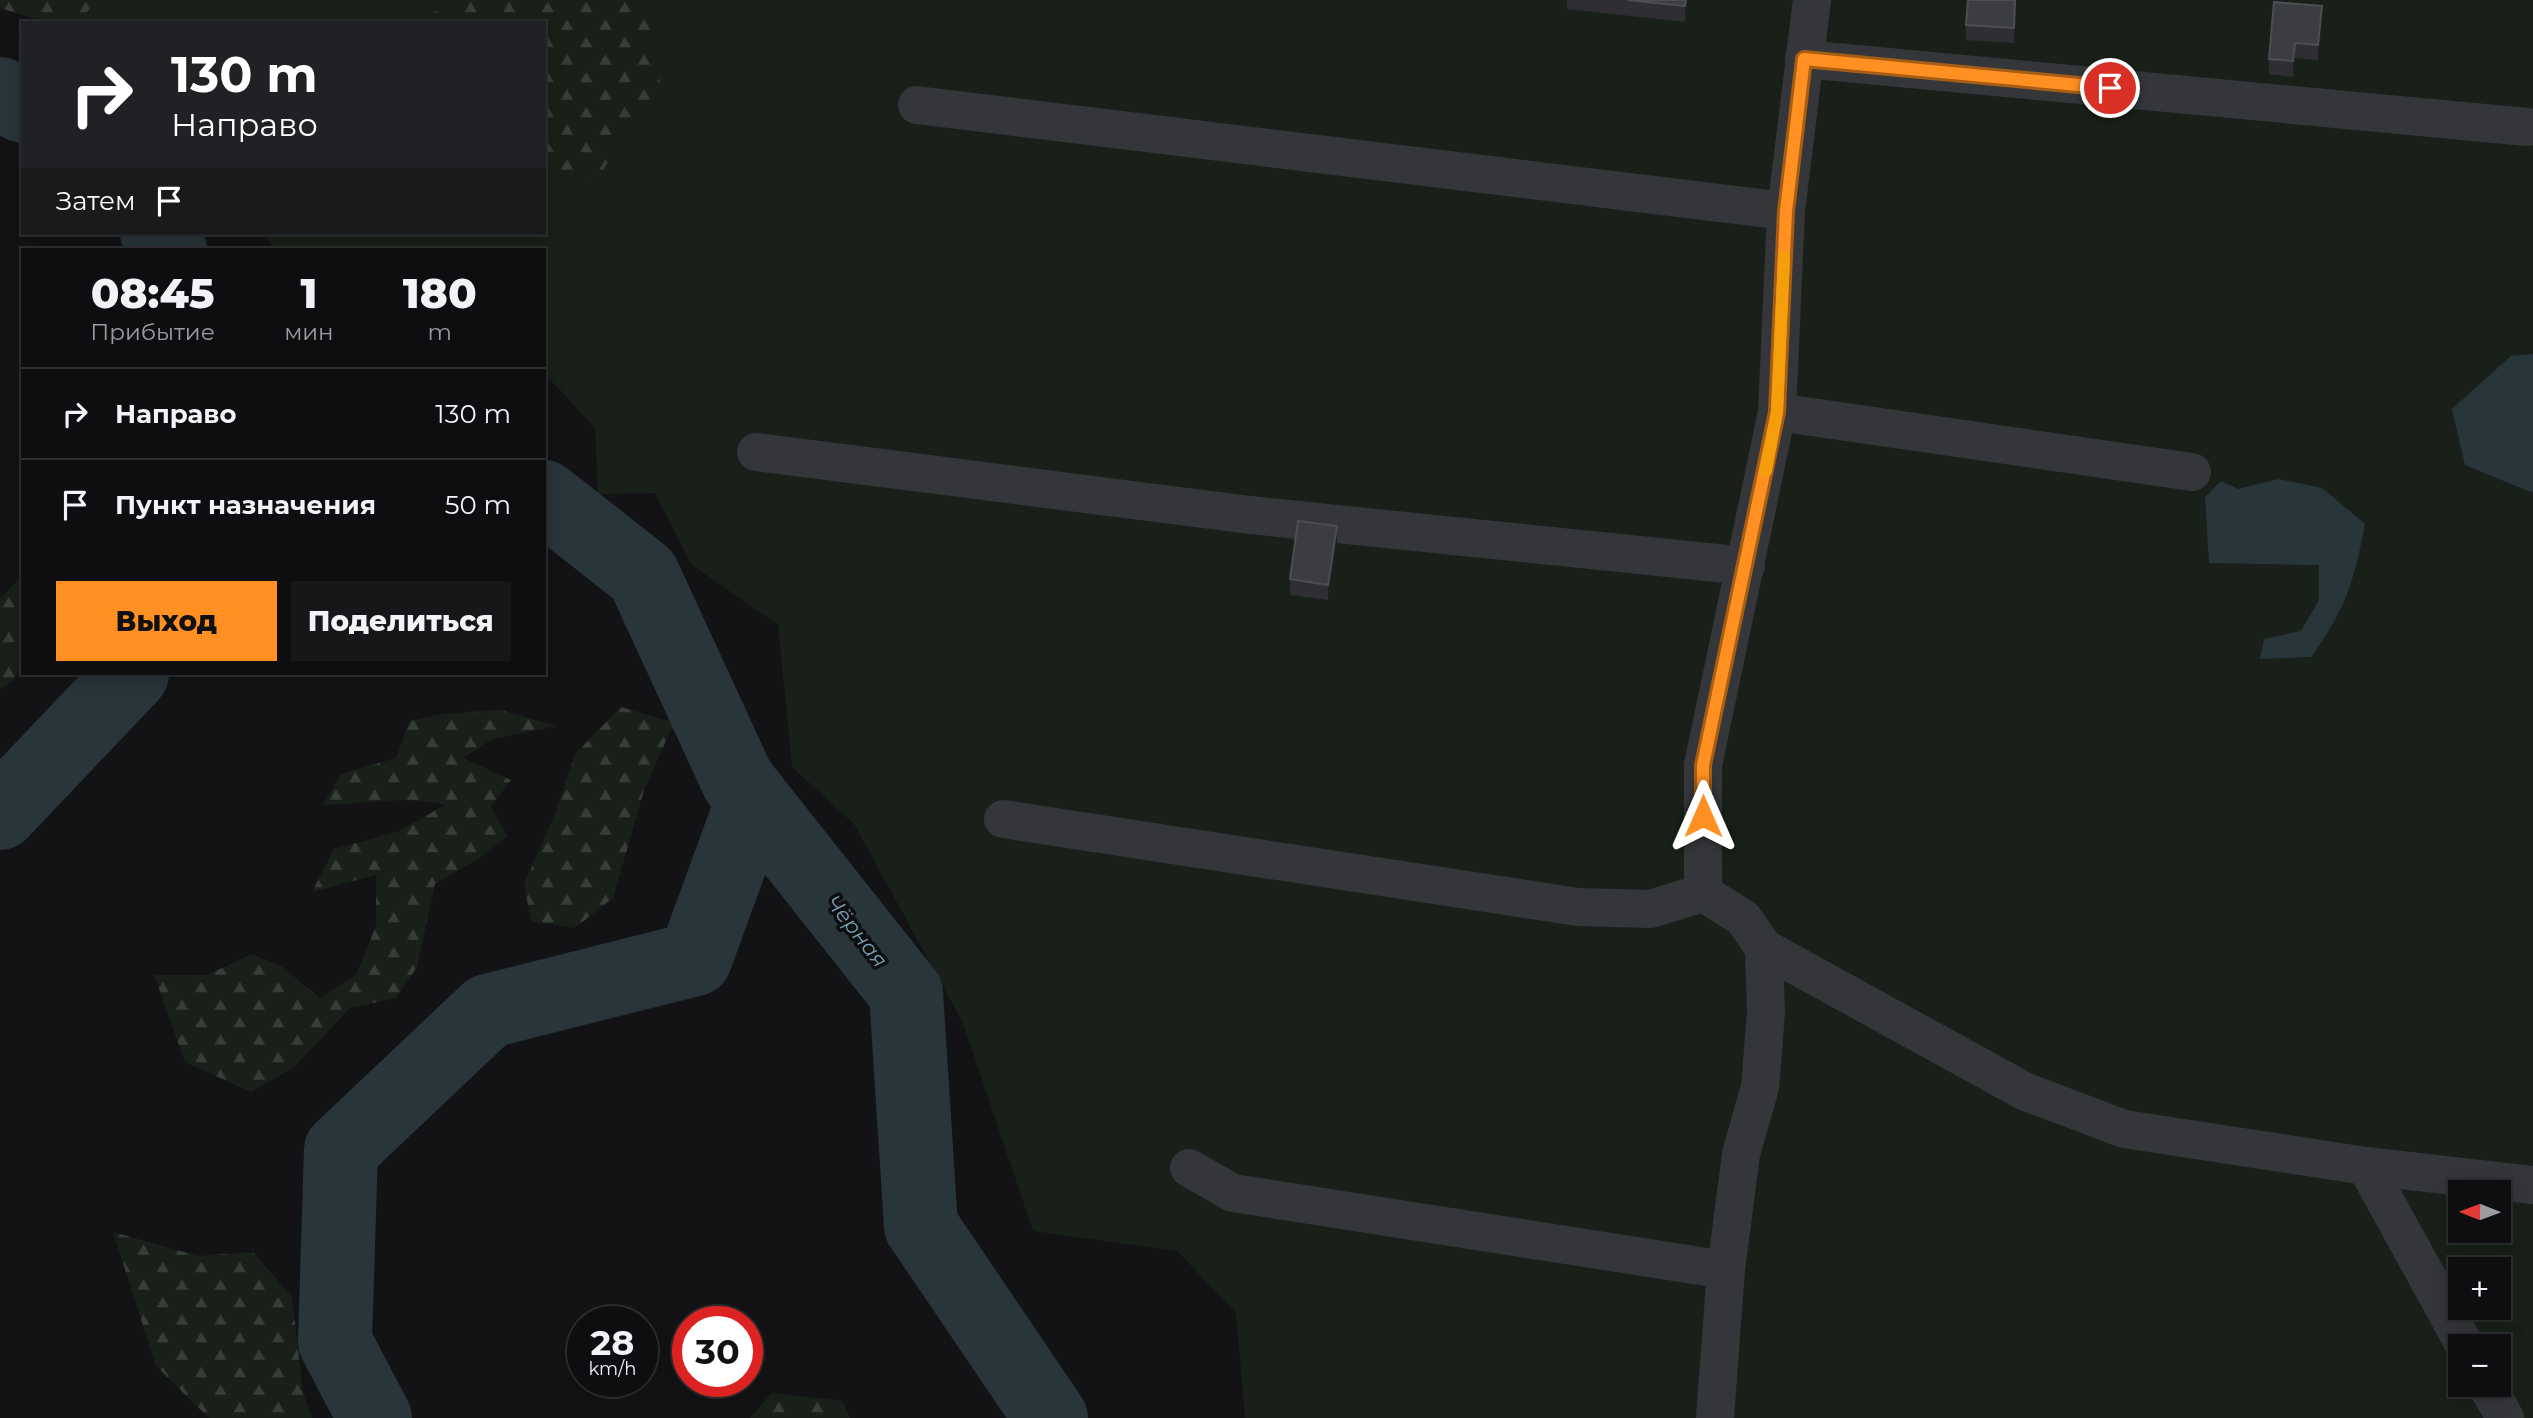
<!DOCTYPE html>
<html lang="ru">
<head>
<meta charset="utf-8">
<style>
  :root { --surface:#0e0e10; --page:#171719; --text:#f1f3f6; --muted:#9b9c9f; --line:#2e2e30; --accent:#ff9021 }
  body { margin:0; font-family:Montserrat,sans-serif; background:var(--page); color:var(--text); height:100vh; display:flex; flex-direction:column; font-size:26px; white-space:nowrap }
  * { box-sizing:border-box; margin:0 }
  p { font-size:23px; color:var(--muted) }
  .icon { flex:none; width:38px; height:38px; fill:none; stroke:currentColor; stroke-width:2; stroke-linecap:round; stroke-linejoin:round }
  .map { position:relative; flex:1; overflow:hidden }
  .sheet { position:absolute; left:21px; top:248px; width:525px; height:427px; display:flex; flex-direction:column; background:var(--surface); border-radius:0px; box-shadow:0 4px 18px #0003,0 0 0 2px var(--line) }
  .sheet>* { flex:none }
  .top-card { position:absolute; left:21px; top:21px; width:525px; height:214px; border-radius:0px; box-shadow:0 4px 18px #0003,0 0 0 2px var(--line); background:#202124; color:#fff; overflow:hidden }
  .needle { width:46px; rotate:271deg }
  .controls { position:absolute; left:2448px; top:1180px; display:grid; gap:14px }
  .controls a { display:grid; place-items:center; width:63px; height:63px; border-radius:0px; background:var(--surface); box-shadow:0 4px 18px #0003,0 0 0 2px var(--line); font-size:35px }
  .speed { position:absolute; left:567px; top:1306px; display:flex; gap:14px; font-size:35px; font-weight:700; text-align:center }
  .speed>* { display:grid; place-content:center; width:91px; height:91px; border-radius:50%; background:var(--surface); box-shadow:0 4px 18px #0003,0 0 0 2px var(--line); line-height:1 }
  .speed small { font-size:18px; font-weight:400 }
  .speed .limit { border:10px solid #d22; background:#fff; color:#111 }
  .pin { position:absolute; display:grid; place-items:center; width:60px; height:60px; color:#fff; margin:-30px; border:4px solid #fff; border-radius:50%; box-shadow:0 2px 7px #0007 }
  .me { position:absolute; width:77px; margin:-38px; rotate:0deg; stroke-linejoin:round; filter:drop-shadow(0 0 5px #0008) }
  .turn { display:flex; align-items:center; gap:24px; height:147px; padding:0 35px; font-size:32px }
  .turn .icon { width:91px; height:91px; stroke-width:2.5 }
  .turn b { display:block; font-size:49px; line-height:60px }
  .then { display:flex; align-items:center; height:66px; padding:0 35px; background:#0003; gap:14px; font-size:26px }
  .eta { display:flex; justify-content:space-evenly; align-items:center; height:119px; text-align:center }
  .eta b { font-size:42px; font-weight:800; line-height:49px }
  .cta { display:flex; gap:14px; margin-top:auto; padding:14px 35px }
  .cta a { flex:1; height:80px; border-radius:0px; background:var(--accent); color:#111; font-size:28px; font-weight:800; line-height:80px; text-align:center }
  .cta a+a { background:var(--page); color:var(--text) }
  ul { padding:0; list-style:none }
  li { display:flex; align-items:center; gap:21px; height:91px; padding:0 35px; border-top:2px solid var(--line) }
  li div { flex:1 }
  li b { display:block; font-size:26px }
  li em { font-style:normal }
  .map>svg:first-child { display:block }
  .green { fill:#192019; fill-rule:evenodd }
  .forest { fill:url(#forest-firs) }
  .water { fill:#28353a }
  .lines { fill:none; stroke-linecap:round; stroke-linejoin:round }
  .river { stroke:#28353a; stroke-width:74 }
  .minor { stroke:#34363a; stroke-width:38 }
  .wall { fill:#2f2f33 }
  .shaded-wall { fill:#1e1e21 }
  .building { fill:#3b3d41; stroke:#4c4e54; stroke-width:2 }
  .route-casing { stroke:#a65e15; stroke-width:18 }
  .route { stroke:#ff9021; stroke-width:12 }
  .slow { stroke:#f59e0b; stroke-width:12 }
  .labels { text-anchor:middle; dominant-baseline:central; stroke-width:7; stroke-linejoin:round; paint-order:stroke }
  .water-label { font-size:21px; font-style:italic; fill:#76a2b6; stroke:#0e0e10 }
</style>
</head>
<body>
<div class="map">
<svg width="2533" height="1418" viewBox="0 0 2533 1418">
  <defs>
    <pattern id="forest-firs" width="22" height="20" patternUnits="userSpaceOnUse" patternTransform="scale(1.75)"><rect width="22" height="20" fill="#192019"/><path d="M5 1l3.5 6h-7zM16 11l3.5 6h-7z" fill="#373e38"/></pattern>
  </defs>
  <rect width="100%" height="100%" fill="#131315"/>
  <!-- green -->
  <path class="green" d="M0,0H2512L2533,22V1418H1245L1236,1313L1177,1251L1033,1231L963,1023L854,824L792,767L778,625L691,564L655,493L598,494L595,428L544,373V250H278L261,233H544V23H50L0,8ZM2460,1192H2499V1230H2460ZM2460,1269H2499V1307H2460ZM2460,1346H2499V1384H2460Z"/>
  <!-- forest -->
  <g class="forest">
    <path d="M0,0H98L76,23H50L0,8Z"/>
    <path d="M448,0H636L650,4L660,83L597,179L544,169V23H362L438,11Z"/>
    <path d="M2512,0H2533V22Z"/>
    <path d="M23,575V663L14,679L0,690V598Z"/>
    <path d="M621,707L674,723L645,787L613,898L575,928L531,921L524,884L555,814L575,754Z"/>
    <path d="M500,710L557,726L492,739L463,758L511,780L491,806L507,836L481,857L435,884L417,967L396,998L350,1008L294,1067L251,1092L185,1062L154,975H207L252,954L281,966L320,998L356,975L376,926V875L312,892L334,849L397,832L445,805C406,795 364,804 323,805L341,774L396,758L410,721L442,714Z"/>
    <path d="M113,1232L198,1256L253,1252L292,1297L303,1392L312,1418H209L156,1366Z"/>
    <path d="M772,1393L842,1401L850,1418H750Z"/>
  </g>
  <!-- water -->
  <g class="water">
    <path d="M2533,354V493L2465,465L2452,409L2511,356Z"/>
    <path d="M2279,479L2322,488L2365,524C2354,581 2346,609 2311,657L2260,659L2264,639L2301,631L2319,600V565L2209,563L2205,497L2221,481L2238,489Z"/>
  </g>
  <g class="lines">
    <!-- river -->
    <g class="river">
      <path d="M0,94L23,106"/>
      <path d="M157,233L170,250"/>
      <path d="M544,497L643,575L738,781L906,993L921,1226L1051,1418"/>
      <path d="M0,813L132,674"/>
      <path d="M375,1418L335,1342L341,1150L488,1011L695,959L753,800"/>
    </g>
    <!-- minor -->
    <g class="minor">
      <path d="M1804,59L2527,127"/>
      <path d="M917,105L1786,211"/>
      <path d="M1777,412L2192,472"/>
      <path d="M756,452L1250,515L1746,566"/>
      <path d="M1003,819L1578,907L1650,909L1703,893L1743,918L1764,948L1766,1013L1760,1087L1741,1154L1726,1270L1715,1418"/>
      <path d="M1703,893V765L1777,412L1786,211L1812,0"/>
      <path d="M1764,948L2024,1091L2124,1129L2366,1166L2533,1185"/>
      <path d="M2366,1166L2465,1346"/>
      <path d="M1189,1168L1233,1193L1726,1270"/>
      <path d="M2486,1384L2505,1418"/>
    </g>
  </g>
  <!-- wall -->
  <g class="wall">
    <path d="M1567,0H1687L1685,22L1567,9Z"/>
    <path d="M2016,0L2014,43L1966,40V25Z"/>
    <path d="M2322,22L2318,60L2295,58L2293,77L2269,74V59Z"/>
    <path d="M1337,542L1328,600L1290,595V579Z"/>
  </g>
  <!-- shaded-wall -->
  <g class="shaded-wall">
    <path d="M1686,0H1687L1685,22V6Z"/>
    <path d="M2015,0H2016L2014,43V28Z"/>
    <path d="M2322,6V22L2318,60V45Z"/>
    <path d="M2295,43V58L2293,77V61Z"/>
    <path d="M1337,526V542L1328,600V585Z"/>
  </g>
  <!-- building -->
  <g class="building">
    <path d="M1628,0H1686L1685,6Z"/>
    <path d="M1968,0H2015L2014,28L1966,25Z"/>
    <path d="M2274,2L2322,6L2318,45L2295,43L2293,61L2269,59Z"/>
    <path d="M1298,521L1337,526L1328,585L1290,579Z"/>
  </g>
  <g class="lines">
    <defs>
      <path id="route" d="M1703,816V765L1777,412L1786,211L1804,59L2110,88"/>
    </defs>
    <!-- route casing -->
    <use href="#route" class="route-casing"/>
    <!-- route -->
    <use href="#route" class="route"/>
    <!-- slow -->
    <path class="slow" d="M1766,471L1777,412L1784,257"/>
  </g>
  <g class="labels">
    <!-- water labels -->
    <g class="water-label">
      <text transform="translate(857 931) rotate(52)">Чёрная</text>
    </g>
  </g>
</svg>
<div class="controls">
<a><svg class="needle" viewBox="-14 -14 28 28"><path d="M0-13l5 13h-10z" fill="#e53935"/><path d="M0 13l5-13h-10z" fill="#9b9c9f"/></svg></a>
<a>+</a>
<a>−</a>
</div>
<div class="speed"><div>28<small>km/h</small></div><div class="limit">30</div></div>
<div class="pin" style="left:2110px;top:88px;background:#d93025"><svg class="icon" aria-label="arrive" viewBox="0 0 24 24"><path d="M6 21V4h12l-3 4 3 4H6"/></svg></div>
<svg class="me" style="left:1703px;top:816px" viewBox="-20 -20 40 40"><path d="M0-17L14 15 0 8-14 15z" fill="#ff9021" stroke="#fff" stroke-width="4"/></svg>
<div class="top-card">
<div class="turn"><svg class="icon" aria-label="right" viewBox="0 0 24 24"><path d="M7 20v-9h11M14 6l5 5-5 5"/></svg><div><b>130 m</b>Направо</div></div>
<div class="then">Затем<svg class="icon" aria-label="arrive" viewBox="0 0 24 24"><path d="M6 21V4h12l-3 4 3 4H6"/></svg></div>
</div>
<section class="sheet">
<div class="eta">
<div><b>08:45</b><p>Прибытие</p></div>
<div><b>1</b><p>мин</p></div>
<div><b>180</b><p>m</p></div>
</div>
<ul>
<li><svg class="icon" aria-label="right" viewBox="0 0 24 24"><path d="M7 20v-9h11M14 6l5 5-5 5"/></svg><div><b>Направо</b></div><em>130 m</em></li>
<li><svg class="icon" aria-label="arrive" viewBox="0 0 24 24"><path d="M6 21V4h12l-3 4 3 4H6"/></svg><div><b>Пункт назначения</b></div><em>50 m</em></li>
</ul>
<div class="cta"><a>Выход</a><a>Поделиться</a></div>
</section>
</div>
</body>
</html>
